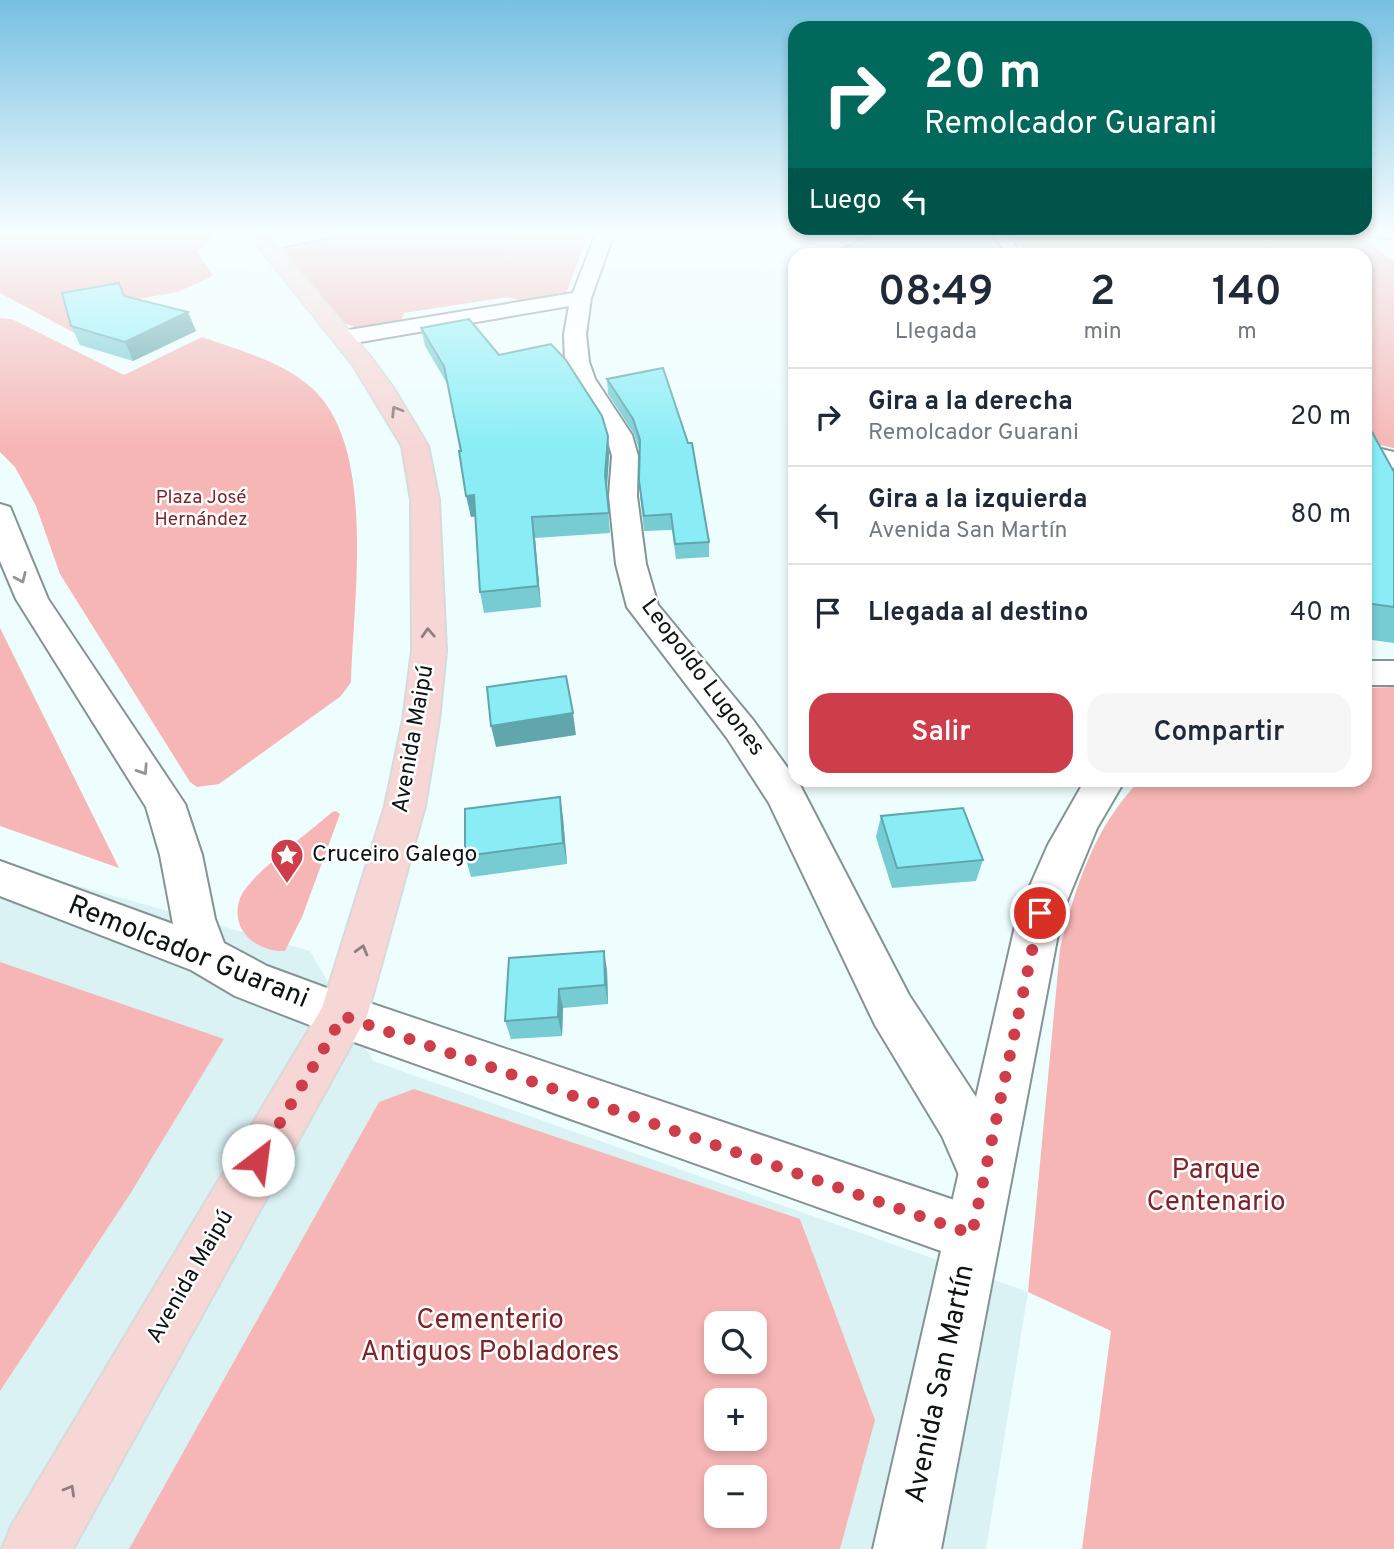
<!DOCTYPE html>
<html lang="es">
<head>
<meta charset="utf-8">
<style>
  :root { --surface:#fff; --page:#f6f6f7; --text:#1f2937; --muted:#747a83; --line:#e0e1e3; --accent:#cd3d4a }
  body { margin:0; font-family:Overpass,sans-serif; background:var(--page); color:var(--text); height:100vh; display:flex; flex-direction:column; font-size:26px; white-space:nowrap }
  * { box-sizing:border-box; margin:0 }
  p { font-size:23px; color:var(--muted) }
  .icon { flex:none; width:38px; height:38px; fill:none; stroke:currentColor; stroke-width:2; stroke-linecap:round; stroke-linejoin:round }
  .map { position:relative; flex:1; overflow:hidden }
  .panel { position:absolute; left:788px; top:248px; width:584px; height:539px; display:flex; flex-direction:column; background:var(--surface); border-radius:21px; box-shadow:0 4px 10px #0003 }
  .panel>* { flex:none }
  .banner { position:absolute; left:788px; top:21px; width:584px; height:214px; border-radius:21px; box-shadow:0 4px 10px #0003; background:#00695c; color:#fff; overflow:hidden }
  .controls { position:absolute; left:704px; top:1311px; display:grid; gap:14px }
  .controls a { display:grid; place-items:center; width:63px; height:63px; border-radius:14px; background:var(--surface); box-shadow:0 4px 10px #0003; font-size:35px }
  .pin { position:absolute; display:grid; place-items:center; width:60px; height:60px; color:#fff; margin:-30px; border:4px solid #fff; border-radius:50%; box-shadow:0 2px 7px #0007 }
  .me { position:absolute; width:77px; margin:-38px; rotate:30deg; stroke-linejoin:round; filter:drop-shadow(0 0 5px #0008) }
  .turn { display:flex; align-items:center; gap:24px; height:147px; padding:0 21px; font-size:32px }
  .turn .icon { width:91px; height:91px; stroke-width:2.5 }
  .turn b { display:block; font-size:49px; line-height:60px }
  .then { display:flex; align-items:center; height:66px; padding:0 21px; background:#0003; gap:14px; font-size:26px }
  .eta { display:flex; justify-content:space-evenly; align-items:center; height:119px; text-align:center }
  .eta b { font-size:42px; font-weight:600; line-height:49px }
  .primary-button { display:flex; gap:14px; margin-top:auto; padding:14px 21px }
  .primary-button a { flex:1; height:80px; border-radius:21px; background:var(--accent); color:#fff; font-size:28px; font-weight:600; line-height:80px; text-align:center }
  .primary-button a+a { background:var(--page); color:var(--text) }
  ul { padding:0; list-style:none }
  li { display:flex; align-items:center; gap:21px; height:98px; padding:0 21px; border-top:2px solid var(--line) }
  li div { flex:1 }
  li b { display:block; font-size:26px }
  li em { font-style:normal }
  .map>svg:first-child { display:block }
  .built { fill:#daf2f4; fill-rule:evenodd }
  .green { fill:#f6b6b5; fill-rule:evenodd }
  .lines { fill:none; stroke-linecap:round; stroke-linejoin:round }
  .street-casing { stroke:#859394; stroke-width:4 }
  .secondary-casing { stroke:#859394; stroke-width:4 }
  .primary-casing { stroke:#d8d9d9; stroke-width:4 }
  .street { fill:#fff; fill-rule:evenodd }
  .secondary { fill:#fff; fill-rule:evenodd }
  .primary { fill:#f7d6d6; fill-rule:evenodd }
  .wall { fill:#77ccd3 }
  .shaded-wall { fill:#61a6ac }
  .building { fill:#8aedf5; stroke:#61a6ac; stroke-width:2 }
  .oneway { stroke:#8e7e7f }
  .oneway2 { stroke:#939595 }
  .route { stroke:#cd3d4a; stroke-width:12; stroke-dasharray:0 21.6 }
  .labels { text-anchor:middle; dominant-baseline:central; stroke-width:5; stroke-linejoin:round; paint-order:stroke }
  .far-park-label { font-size:19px; fill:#7f242b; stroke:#fff }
  .street-label { font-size:23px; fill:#0e1314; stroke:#fff }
  .poi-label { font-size:23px; fill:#0e1314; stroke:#fff; text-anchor:start }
  .near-street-label { font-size:28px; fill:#0e1314; stroke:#fff }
  .near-park-label { font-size:28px; fill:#7f242b; stroke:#fff }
</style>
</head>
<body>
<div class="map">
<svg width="1394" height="1549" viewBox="0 0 1394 1549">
  <rect width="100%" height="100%" fill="#eefdfe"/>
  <!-- built -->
  <path class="built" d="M0,864L310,951L373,1061L1028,1292L986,1549H0ZM716,1323H754V1362H716ZM716,1400H754V1438H716ZM716,1477H754V1516H716Z"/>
  <!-- green -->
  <g class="green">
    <path d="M0,231H213V238L197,251L213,276L178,292L98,306L80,336L0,293Z"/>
    <path d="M373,231H589L566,294L522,301L508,297L404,313L401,322L357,328L344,323L283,251L292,244Z"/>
    <path d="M1009,231H1323L1359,235L1394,262V448L1365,442V256L1026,255Z"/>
    <path d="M0,318L12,319L124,375L202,337C238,350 285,362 313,389C377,449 353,601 351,682L341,696L219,784L197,787L190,782L60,574L36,506L15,467L0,452Z"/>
    <path d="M0,628L119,868L0,826Z"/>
    <path d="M1394,687V1549H1082L1111,1331L1028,1292L1060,949C1075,887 1094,828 1139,781L1365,780V688Z"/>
    <path d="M332,812L336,811L340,814L302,917L285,951C272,952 255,946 246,935C236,924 235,907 242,894C258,868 308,834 332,812Z"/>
    <path d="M0,962L224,1039L130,1194L0,1391Z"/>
    <path d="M414,1089L800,1219L875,1420L840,1549H129L379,1102ZM716,1323H754V1362H716ZM716,1400H754V1438H716ZM716,1477H754V1516H716Z"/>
  </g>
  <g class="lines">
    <defs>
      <g id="street">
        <path d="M307,231H344L335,236L266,250L257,244L259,240Z"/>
        <path d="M597,231H615L591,298L586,334L589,362L595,379L632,435L638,456L637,496L646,564L658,605L753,720L800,785L909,995L978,1100L1012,1172L1004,1191L985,1199L966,1191L942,1136L875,1025L769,803L727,738L627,607L616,564L609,496L612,456L606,435L571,379L565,362L564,334L569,306L343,345L332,338L343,331L573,293Z"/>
        <path d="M988,231H1006L1022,256H1003Z"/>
        <path d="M1359,231H1394V239L1368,236Z"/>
        <path d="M1365,445L1394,452V468L1365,461Z"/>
        <path d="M0,504L10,507L48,599L185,804L202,855L215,919L224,943L267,966L343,994L972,1206L992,1214L1000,1234L992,1254L972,1262L343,1038L235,996L191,970L0,896V861L173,924L160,855L146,807L16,599L0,561Z"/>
      </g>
      <g id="secondary">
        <rect x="1365" y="661" width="29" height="24"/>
        <path d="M1085,780H1125L1097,828L1062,913L941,1549H873L1018,913L1048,845Z"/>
      </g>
      <path id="primary" d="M246,231H265L369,355L394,389L428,446L439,500L446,651L439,720L425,806L367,1016L73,1549H2L12,1525L322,1008L385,806L403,720L412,651L411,500L402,446L353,365Z"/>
    </defs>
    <!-- street casing -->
    <use href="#street" class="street-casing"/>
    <!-- secondary casing -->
    <use href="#secondary" class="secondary-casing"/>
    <!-- primary casing -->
    <use href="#primary" class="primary-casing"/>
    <!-- street -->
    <use href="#street" class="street"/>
    <!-- secondary -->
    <use href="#secondary" class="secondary"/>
    <!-- primary -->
    <use href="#primary" class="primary"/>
  </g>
  <!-- wall -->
  <g class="wall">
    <path d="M125,296L196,331L133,361L80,345L71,326Z"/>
    <path d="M421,328L499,355L608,436L609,456L607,493L610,533L535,538L541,607L484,613L480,592L475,516L471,517L461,451L448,385L425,346Z"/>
    <path d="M663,368L709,542V557L676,559L672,530L644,531L640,496V452L634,434L608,394L607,379Z"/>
    <path d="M1365,432L1394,472V643L1365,639Z"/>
    <path d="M560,797L563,818L567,864L471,877L465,856Z"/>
    <path d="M881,816L983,860L976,881L892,888L876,837Z"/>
    <path d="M509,958L607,970L608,1004L563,1008L562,1036L511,1039L505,1021Z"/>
  </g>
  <!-- shaded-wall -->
  <g class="shaded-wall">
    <path d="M188,312L196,331L133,361L125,342Z"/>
    <path d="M608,436L609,456L606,496L605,475Z"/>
    <path d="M474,495L478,516L471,517L466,496Z"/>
    <path d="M532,517L535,538L541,607L538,586Z"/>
    <path d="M573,713L576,735L496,747L491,726Z"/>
    <path d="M560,797L563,818L567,864L563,843Z"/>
    <path d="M604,951L607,970L608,1004L605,985Z"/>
    <path d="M559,989L563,1008L562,1036L558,1017Z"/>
  </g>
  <!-- building -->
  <g class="building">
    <path d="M880,231H990L1006,255L833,256L836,251Z"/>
    <path d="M119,283L124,296L188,312L125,342L71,326L62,293Z"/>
    <path d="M469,319L499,355L551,344L566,360L602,416L608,436L605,475L609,513L532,517L538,586L480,592L474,495L466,496L459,451H461L444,366L421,328Z"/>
    <path d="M663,368L688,443H692L709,542L675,544L671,514L644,516L639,481L640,440L633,419L607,379Z"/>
    <path d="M1365,432H1372L1394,472V607L1365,603Z"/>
    <path d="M566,676L573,713L491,726L487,687Z"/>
    <path d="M560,797L563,843L465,856V809Z"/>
    <path d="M963,808L983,860L897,868L881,816Z"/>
    <path d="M604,951L605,985L559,989L558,1017L505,1021L509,958Z"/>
  </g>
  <!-- one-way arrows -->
  <defs><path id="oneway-chevron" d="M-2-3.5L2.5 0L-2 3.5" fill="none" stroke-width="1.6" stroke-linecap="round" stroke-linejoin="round" transform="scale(1.75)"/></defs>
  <g class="oneway">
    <use href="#oneway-chevron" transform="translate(396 411) rotate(-122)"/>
    <use href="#oneway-chevron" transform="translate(428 633) rotate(-93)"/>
    <use href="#oneway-chevron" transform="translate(362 950) rotate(-74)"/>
    <use href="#oneway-chevron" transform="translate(70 1490) rotate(-60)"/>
  </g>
  <g class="oneway2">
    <use href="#oneway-chevron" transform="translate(21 578) rotate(66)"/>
    <use href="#oneway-chevron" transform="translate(143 770) rotate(57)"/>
  </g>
  <!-- sky -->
  <linearGradient id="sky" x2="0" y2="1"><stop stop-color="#77c0e2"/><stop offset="0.52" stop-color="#f7feff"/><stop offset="1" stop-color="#f7feff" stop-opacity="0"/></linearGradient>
  <rect width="1394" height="448" fill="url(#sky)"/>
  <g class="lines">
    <!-- route -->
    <path class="route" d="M258,1160L343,1016L972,1234L1040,913"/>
  </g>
  <!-- icons -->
  <defs>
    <symbol id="sight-pin" viewBox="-11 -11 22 30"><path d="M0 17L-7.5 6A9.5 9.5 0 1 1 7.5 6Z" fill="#cd3d4a" stroke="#fff"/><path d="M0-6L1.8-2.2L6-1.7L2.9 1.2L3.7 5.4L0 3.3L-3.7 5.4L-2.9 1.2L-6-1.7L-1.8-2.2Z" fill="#fff"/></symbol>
  </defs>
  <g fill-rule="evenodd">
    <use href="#sight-pin" x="268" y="836" width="38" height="52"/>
  </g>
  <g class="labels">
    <!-- far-park labels -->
    <g class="far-park-label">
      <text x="201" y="498">Plaza José<tspan x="201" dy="22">Hernández</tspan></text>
    </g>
    <!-- street labels -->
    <g class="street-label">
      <text transform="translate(702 678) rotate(53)">Leopoldo Lugones</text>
      <text transform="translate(414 739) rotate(-80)">Avenida Maipú</text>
      <text transform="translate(191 1277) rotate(-60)">Avenida Maipú</text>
    </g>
    <!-- poi labels -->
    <g class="poi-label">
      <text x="312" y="855">Cruceiro Galego</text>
    </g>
    <!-- near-street labels -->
    <g class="near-street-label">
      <text transform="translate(188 953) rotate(22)">Remolcador Guarani</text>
      <text transform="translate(941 1384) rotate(-78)">Avenida San Martín</text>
    </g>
    <!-- near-park labels -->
    <g class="near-park-label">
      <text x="1216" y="1171">Parque<tspan x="1216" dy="32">Centenario</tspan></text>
      <text x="490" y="1321">Cementerio<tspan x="490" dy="32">Antiguos Pobladores</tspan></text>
    </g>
  </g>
</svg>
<div class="controls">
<a><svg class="icon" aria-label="search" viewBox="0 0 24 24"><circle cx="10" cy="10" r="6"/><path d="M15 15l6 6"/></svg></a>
<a>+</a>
<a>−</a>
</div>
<div class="pin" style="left:1040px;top:913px;background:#d93025"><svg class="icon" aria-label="arrive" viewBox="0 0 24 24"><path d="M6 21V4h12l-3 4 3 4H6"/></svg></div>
<svg class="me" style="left:258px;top:1160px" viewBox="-20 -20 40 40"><circle r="19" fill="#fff"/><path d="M0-13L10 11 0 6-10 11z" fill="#cd3d4a"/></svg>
<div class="banner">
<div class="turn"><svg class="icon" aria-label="right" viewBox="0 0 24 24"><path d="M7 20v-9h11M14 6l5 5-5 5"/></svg><div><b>20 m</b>Remolcador Guarani</div></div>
<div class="then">Luego<svg class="icon" aria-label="left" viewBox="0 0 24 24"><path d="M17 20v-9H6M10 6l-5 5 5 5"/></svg></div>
</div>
<section class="panel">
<div class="eta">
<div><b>08:49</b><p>Llegada</p></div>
<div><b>2</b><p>min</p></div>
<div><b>140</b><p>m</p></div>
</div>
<ul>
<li><svg class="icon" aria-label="right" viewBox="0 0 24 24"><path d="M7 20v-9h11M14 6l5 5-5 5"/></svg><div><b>Gira a la derecha</b><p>Remolcador Guarani</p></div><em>20 m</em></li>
<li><svg class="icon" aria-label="left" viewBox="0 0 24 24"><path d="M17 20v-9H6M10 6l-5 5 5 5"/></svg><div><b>Gira a la izquierda</b><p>Avenida San Martín</p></div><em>80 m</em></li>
<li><svg class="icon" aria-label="arrive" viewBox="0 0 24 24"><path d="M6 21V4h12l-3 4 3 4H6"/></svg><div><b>Llegada al destino</b></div><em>40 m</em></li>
</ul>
<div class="primary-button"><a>Salir</a><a>Compartir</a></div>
</section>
</div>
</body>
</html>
